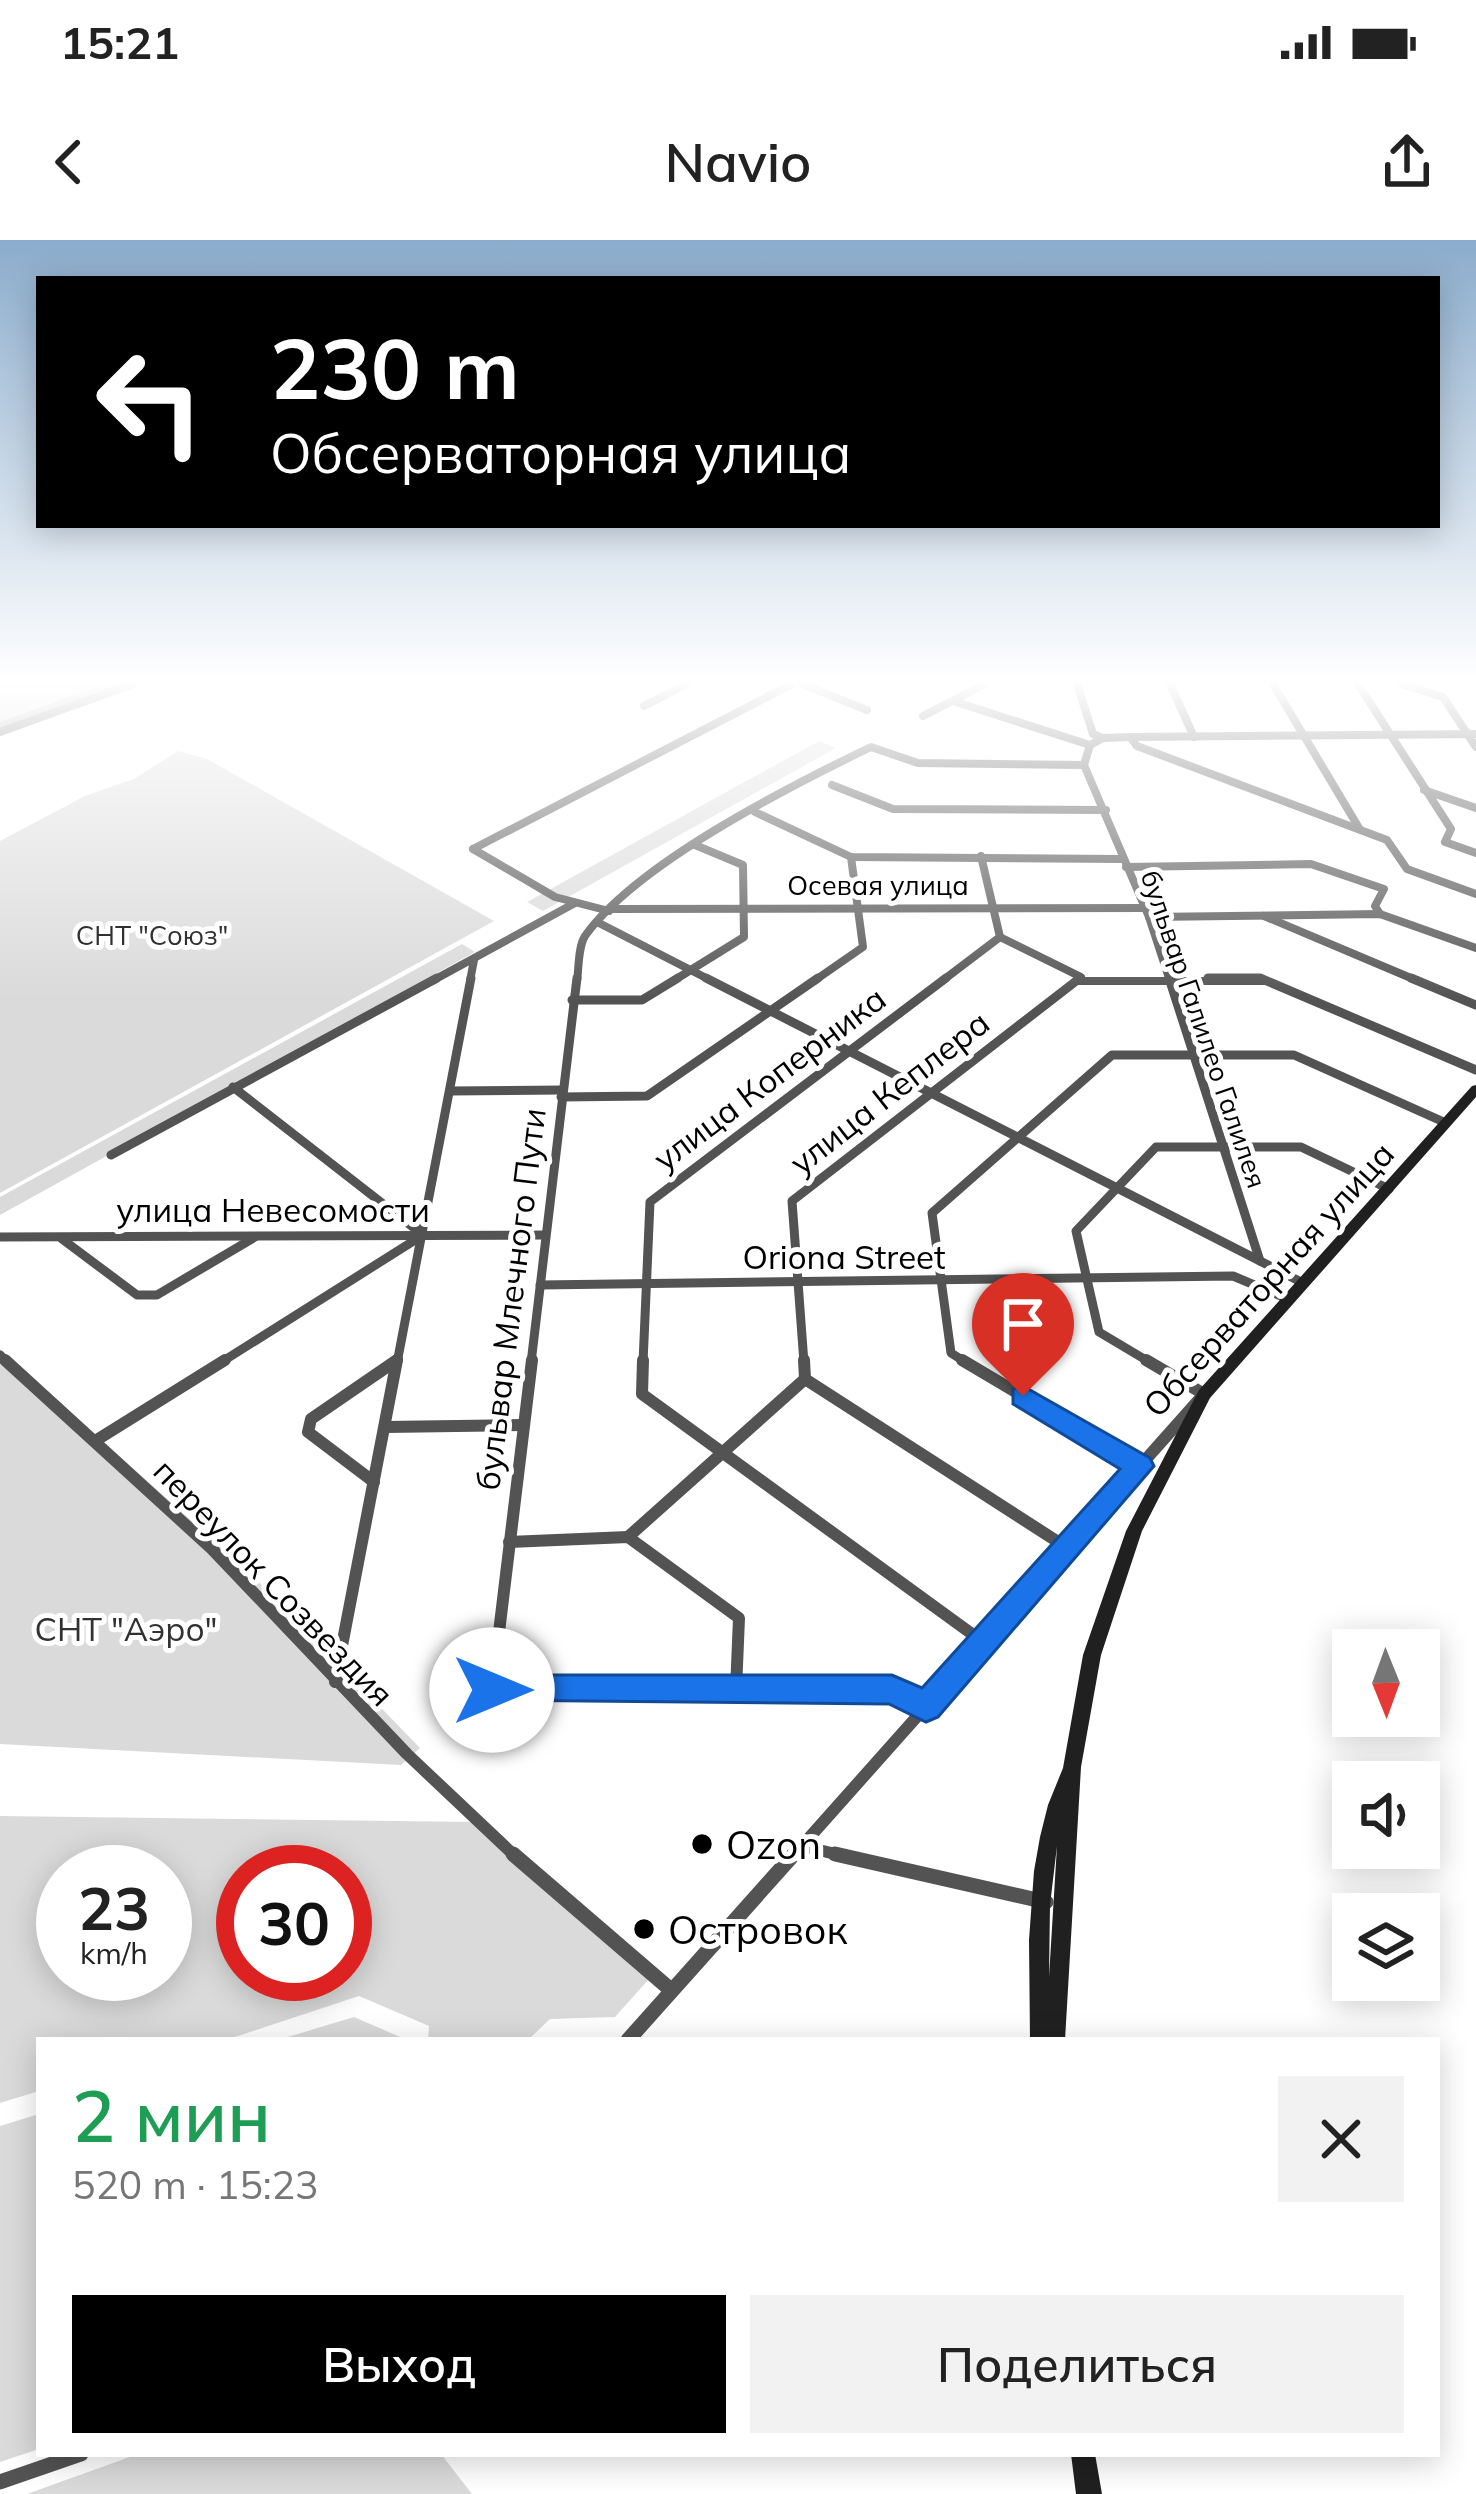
<!DOCTYPE html>
<html lang="ru">
<head>
<meta charset="utf-8">
<style>
  :root { --surface:#fff; --page:#f2f2f2; --text:#222; --muted:#767676; --accent:#000 }
  body { margin:0; font-family:Mulish,sans-serif; background:var(--page); color:var(--text); height:100vh; display:flex; flex-direction:column; font-size:45px; white-space:nowrap }
  * { box-sizing:border-box; margin:0 }
  p { font-size:39px; color:var(--muted) }
  .icon { flex:none; width:66px; height:66px; fill:none; stroke:currentColor; stroke-width:2; stroke-linecap:round; stroke-linejoin:round }
  .map { position:relative; flex:1; overflow:hidden }
  .drawer { position:absolute; left:36px; top:1797px; width:1404px; height:420px; display:flex; flex-direction:column; background:var(--surface); border-radius:0px; box-shadow:0 6px 30px #0003 }
  .drawer>* { flex:none }
  .guide { position:absolute; left:36px; top:36px; width:1404px; height:252px; border-radius:0px; box-shadow:0 6px 30px #0003; background:#000; color:#fff; overflow:hidden }
  .needle { width:78px; rotate:179deg }
  .controls { position:absolute; left:1332px; top:1389px; display:grid; gap:24px }
  .controls a { display:grid; place-items:center; width:108px; height:108px; border-radius:0px; background:var(--surface); box-shadow:0 6px 30px #0003; font-size:60px }
  .speed { position:absolute; left:36px; top:1605px; display:flex; gap:24px; font-size:60px; font-weight:700; text-align:center }
  .speed>* { display:grid; place-content:center; width:156px; height:156px; border-radius:50%; background:var(--surface); box-shadow:0 6px 30px #0003; line-height:1 }
  .speed small { font-size:30px; font-weight:400 }
  .speed .limit { border:18px solid #d22; background:#fff; color:#111 }
  .pin { position:absolute; display:grid; place-items:center; width:102px; height:102px; color:#fff; margin:-123px -51px; border-radius:50% 50% 50% 0; rotate:-45deg; box-shadow:0 0 12px #0007 }
  .pin .icon { rotate:45deg }
  .me { position:absolute; width:132px; margin:-66px; rotate:90deg; stroke-linejoin:round; filter:drop-shadow(0 0 9px #0008) }
  .turn { display:flex; align-items:center; gap:42px; height:252px; padding:0 36px; font-size:54px }
  .turn .icon { width:156px; height:156px; stroke-width:2.5 }
  .turn b { display:block; font-size:84px; line-height:102px }
  .round { display:grid; place-items:center; flex:none; width:126px; height:126px; border-radius:0px; background:var(--page) }
  .head { display:flex; align-items:center; justify-content:space-between; height:204px; padding:0 36px }
  h1 { font-size:72px; font-weight:600; line-height:90px; color:#1e9e55 }
  .primary-button { display:flex; gap:24px; margin-top:auto; padding:24px 36px }
  .primary-button a { flex:1; height:138px; border-radius:0px; background:var(--accent); color:#fff; font-size:48px; font-weight:600; line-height:138px; text-align:center }
  .primary-button a+a { background:var(--page); color:var(--text) }
  .status { display:flex; justify-content:space-between; align-items:center; height:84px; padding:0 60px; background:var(--surface); direction:ltr }
  .status svg { height:33px; fill:currentColor }
  header { display:flex; justify-content:space-between; align-items:center; height:156px; padding:0 36px; background:var(--surface); font-size:54px; font-weight:600 }
  .map>svg:first-child { display:block }
  .green { fill:#dadada; fill-rule:evenodd }
  .lines { fill:none; stroke-linecap:round; stroke-linejoin:round }
  .river { fill:#a1a1a1; fill-rule:evenodd }
  .minor-far3 { stroke:#535353; stroke-width:8 }
  .minor-far2 { stroke:#535353; stroke-width:9 }
  .minor-far1 { stroke:#535353; stroke-width:12 }
  .minor { stroke:#535353; stroke-width:15 }
  .secondary { fill:#202020; fill-rule:evenodd }
  .route { fill:#1a73e8; stroke:#114b97; stroke-width:3 }
  .poi-dot { fill:#000; stroke:#fff; stroke-width:4.5 }
  .labels { text-anchor:middle; dominant-baseline:central; stroke-width:10; stroke-linejoin:round; paint-order:stroke }
  .far-street-label { font-size:27px; fill:#000; stroke:#fff }
  .far-park-label { font-size:27px; fill:#313131; stroke:#fff }
  .street-label { font-size:33px; fill:#000; stroke:#fff }
  .park-label { font-size:33px; fill:#313131; stroke:#fff }
  .near-poi-label { font-size:39px; fill:#000; stroke:#fff; text-anchor:start }
</style>
</head>
<body>
<div class="status"><b>15:21</b><svg viewBox="0 0 49 12"><path d="M0 12V9h3v3zM5 12V6h3v6zM10 12V3h3v9zM15 12V0h3v12zM26 1h20v11H26zM47 4h2v5h-2z"/></svg></div>
<header><svg class="icon" aria-label="back" viewBox="0 0 24 24"><path d="M15 5l-7 7 7 7"/></svg>Navio<svg class="icon" aria-label="share" viewBox="0 0 24 24"><path d="M12 15V3M7 8l5-5 5 5M5 13v7h14v-7"/></svg></header>
<div class="map">
<svg width="1476" height="2254" viewBox="0 0 1476 2254">
  <rect width="100%" height="100%" fill="#fff"/>
  <!-- green -->
  <g class="green">
    <path d="M0,444H114L0,483Z"/>
    <path d="M819,501L836,508L543,671L527,662Z"/>
    <path d="M178,511L207,519L494,681L0,953V601L85,556L134,539Z"/>
    <path d="M462,704L475,712L0,975V957Z"/>
    <path d="M0,1109L252,1335L420,1508L401,1525L0,1504Z"/>
    <path d="M0,1576L476,1582L649,1739L615,1777L550,1779L528,1800H428L429,1786L359,1756L226,1800H39V1851L0,1863ZM63,1632H165V1734H63ZM243,1632H345V1734H243Z"/>
    <path d="M354,1777L407,1800H278Z"/>
    <path d="M39,1874V2209L0,2222V1886Z"/>
    <path d="M138,2214H441L472,2254H27Z"/>
  </g>
  <g class="lines">
    <!-- river -->
    <path class="river" d="M105,444H123L0,490V482Z"/>
    <!-- minor-far3 -->
    <g class="minor-far3">
      <path d="M802,444L867,470"/>
      <path d="M1077,444L1093,494L1103,498"/>
      <path d="M1170,444L1194,497"/>
      <path d="M1273,444L1359,588"/>
      <path d="M1358,444L1451,589L1445,602L1476,613"/>
      <path d="M1402,444L1443,457L1476,507"/>
      <path d="M953,461L1090,505L1103,498L1130,497L1476,494"/>
      <path d="M644,466L687,444"/>
      <path d="M923,476L985,444"/>
      <path d="M0,492L133,444"/>
      <path d="M1130,497L1137,506L1387,600L1407,629L1476,654"/>
      <path d="M1090,505L1084,525L1149,677L1170,741"/>
      <path d="M832,545L893,569L1106,570"/>
      <path d="M1424,550L1476,568"/>
      <path d="M755,572L851,617L1122,619"/>
      <path d="M473,609L792,444"/>
      <path d="M473,609L555,657L609,671"/>
      <path d="M1126,627L1311,624L1384,649L1375,666L1380,674"/>
      <path d="M611,669L1145,668"/>
      <path d="M1264,676L1418,741"/>
      <path d="M1149,677L1380,674L1476,708"/>
      <path d="M599,683L712,741"/>
      <path d="M1000,697L1081,737"/>
      <path d="M432,741L575,663"/>
      <path d="M470,741L474,720"/>
      <path d="M577,741C579,727 578,707 585,696C637,623 790,546 871,507L918,523L1084,525"/>
      <path d="M673,741L744,697L743,625L695,605"/>
      <path d="M814,741L863,707L851,617"/>
      <path d="M942,741L1000,697L981,616"/>
      <path d="M1076,741H1266"/>
    </g>
    <!-- minor-far2 -->
    <g class="minor-far2">
      <path d="M706,738L1303,1043"/>
      <path d="M1169,738L1260,1021"/>
      <path d="M1208,738H1260L1476,830"/>
      <path d="M1411,738L1476,765"/>
      <path d="M572,760H642L678,738"/>
      <path d="M450,851L562,850"/>
      <path d="M561,857L647,856L818,738"/>
      <path d="M111,915L437,738"/>
      <path d="M0,997L545,995"/>
      <path d="M62,999L137,1055H157L255,997"/>
      <path d="M540,1045L1233,1036L1288,1059"/>
      <path d="M0,1115L8,1123"/>
      <path d="M220,1123L423,995L233,847"/>
      <path d="M393,1123L398,1119"/>
      <path d="M397,1123L471,738"/>
      <path d="M531,1123L577,738"/>
      <path d="M643,1123L650,962L946,738"/>
      <path d="M804,1123L792,961L1080,738"/>
      <path d="M967,1123L951,1113L932,973L1112,815H1294L1446,883"/>
      <path d="M1151,1123L1099,1092L1076,991L1156,907H1301L1389,949"/>
    </g>
    <!-- minor-far1 -->
    <g class="minor-far1">
      <path d="M5,1120L212,1309L407,1514L516,1617"/>
      <path d="M532,1120L492,1450H892L927,1467"/>
      <path d="M643,1120L642,1154L983,1402"/>
      <path d="M804,1120L805,1139L1069,1309"/>
      <path d="M962,1120L1140,1226"/>
      <path d="M385,1187L522,1185"/>
      <path d="M95,1201L225,1120"/>
      <path d="M374,1242L308,1192L311,1179L397,1120"/>
      <path d="M628,1297L805,1139"/>
      <path d="M509,1302L628,1297L739,1378L736,1450"/>
      <path d="M335,1442L397,1120"/>
      <path d="M798,1605L848,1617"/>
      <path d="M792,1617L1204,1154L1146,1120"/>
    </g>
    <!-- minor -->
    <g class="minor">
      <path d="M513,1614L671,1750"/>
      <path d="M835,1614L1046,1662"/>
      <path d="M628,1800L794,1614"/>
      <path d="M0,2242L81,2214"/>
    </g>
    <!-- secondary -->
    <g class="secondary">
      <path d="M1476,845V857L1210,1158L1142,1291L1101,1415L1081,1527L1065,1800H1030L1029,1700L1034,1631L1040,1597L1048,1565L1063,1528L1083,1415L1126,1291L1199,1150L1472,846ZM1057,1606L1049,1737L1050,1665Z"/>
      <path d="M1071,2214H1095L1102,2254H1076Z"/>
    </g>
  </g>
  <!-- sky -->
  <linearGradient id="sky" x2="0" y2="1"><stop stop-color="#8baccc"/><stop offset="0.58" stop-color="#fff"/><stop offset="1" stop-color="#fff" stop-opacity="0"/></linearGradient>
  <rect width="1476" height="760" fill="url(#sky)"/>
  <!-- route -->
  <path class="route" d="M1023,1146L1150,1218L1154,1226L938,1477L926,1482L889,1464L480,1460L475,1450L480,1440L492,1435H892L922,1448L1120,1229L1013,1164V1149Z"/>
  <!-- markers -->
  <g class="poi-dot">
    <circle cx="702" cy="1604" r="12"/>
    <circle cx="644" cy="1689" r="12"/>
  </g>
  <g class="labels">
    <!-- far-street labels -->
    <g class="far-street-label">
      <text x="878" y="645">Осевая улица</text>
      <text transform="translate(1204 789) rotate(71)">бульвар Галилео Галилея</text>
    </g>
    <!-- far-park labels -->
    <g class="far-park-label">
      <text x="152" y="695">СНТ "Союз"</text>
    </g>
    <!-- street labels -->
    <g class="street-label">
      <text transform="translate(769 838) rotate(-37)">улица Коперника</text>
      <text transform="translate(889 852) rotate(-38)">улица Кеплера</text>
      <text x="273" y="969">улица Невесомости</text>
      <text x="844" y="1016">Oriona Street</text>
      <text transform="translate(1268 1039) rotate(-48)">Обсерваторная улица</text>
      <text transform="translate(510 1059) rotate(-83)">бульвар Млечного Пути</text>
      <text transform="translate(274 1342) rotate(46)">переулок Созвездия</text>
    </g>
    <!-- park labels -->
    <g class="park-label">
      <text x="126" y="1388">СНТ "Аэро"</text>
    </g>
    <!-- near-poi labels -->
    <g class="near-poi-label">
      <text x="726" y="1604">Ozon</text>
      <text x="668" y="1689">Островок</text>
    </g>
  </g>
</svg>
<div class="controls">
<a><svg class="needle" viewBox="-14 -14 28 28"><path d="M0-13l5 13h-10z" fill="#e53935"/><path d="M0 13l5-13h-10z" fill="#767676"/></svg></a>
<a><svg class="icon" aria-label="sound" viewBox="0 0 24 24"><path d="M4 9h4l5-4v14l-5-4H4zM17 9q2 3 0 6"/></svg></a>
<a><svg class="icon" aria-label="layers" viewBox="0 0 24 24"><path d="M12 4l9 5-9 5-9-5zM3 14l9 5 9-5"/></svg></a>
</div>
<div class="speed"><div>23<small>km/h</small></div><div class="limit">30</div></div>
<div class="pin" style="left:1023px;top:1156px;background:#d93025"><svg class="icon" aria-label="arrive" viewBox="0 0 24 24"><path d="M6 21V4h12l-3 4 3 4H6"/></svg></div>
<svg class="me" style="left:492px;top:1450px" viewBox="-20 -20 40 40"><circle r="19" fill="#fff"/><path d="M0-13L10 11 0 6-10 11z" fill="#1a73e8"/></svg>
<div class="guide">
<div class="turn"><svg class="icon" aria-label="left" viewBox="0 0 24 24"><path d="M17 20v-9H6M10 6l-5 5 5 5"/></svg><div><b>230 m</b>Обсерваторная улица</div></div>
</div>
<section class="drawer">
<div class="head"><div><h1>2 мин</h1><p>520 m · 15:23</p></div><a class="round"><svg class="icon" aria-label="close" viewBox="0 0 24 24"><path d="M6 6l12 12M18 6L6 18"/></svg></a></div>
<div class="primary-button"><a>Выход</a><a>Поделиться</a></div>
</section>
</div>
</body>
</html>
